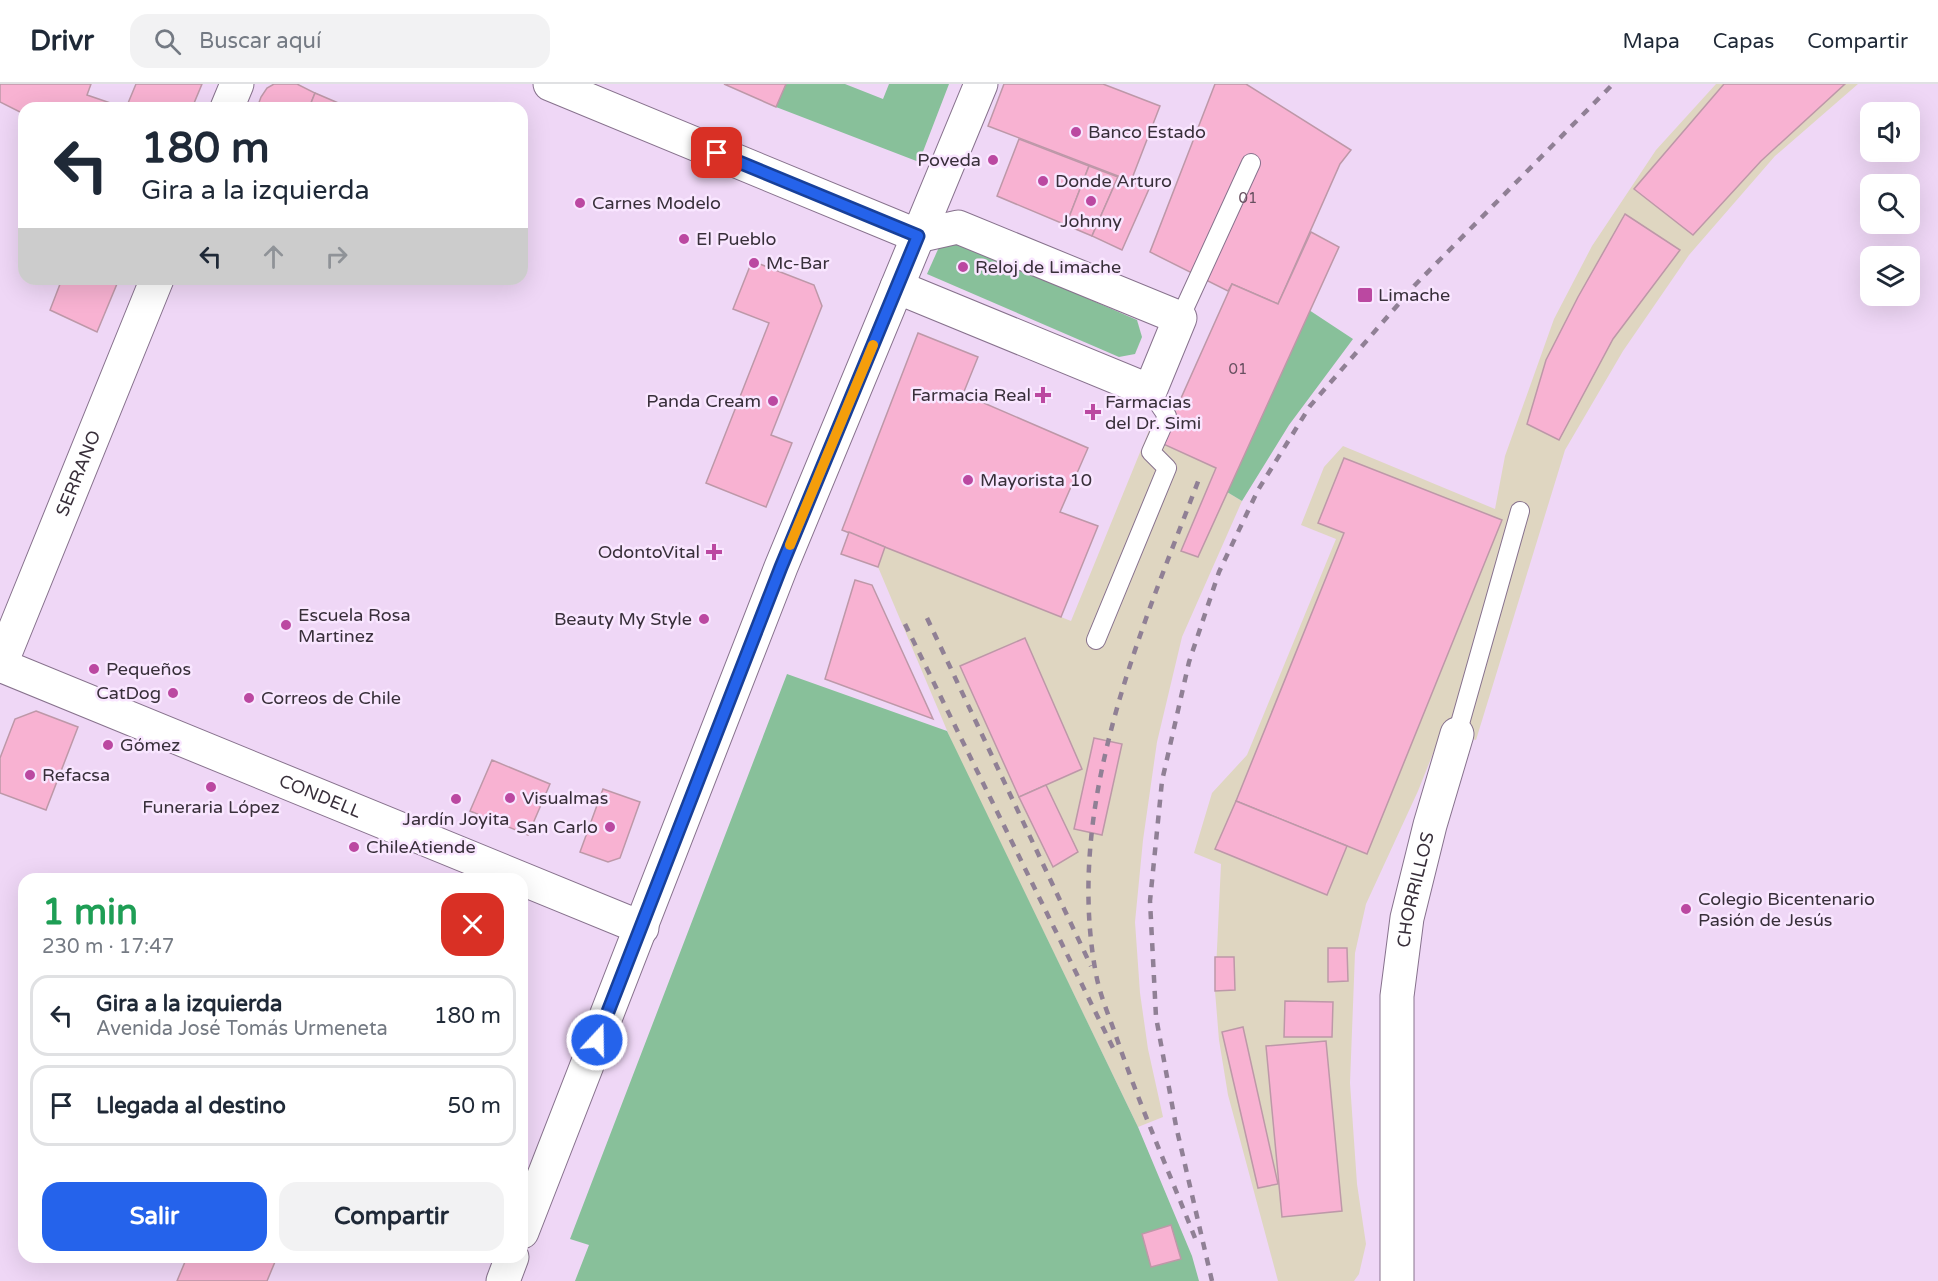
<!DOCTYPE html>
<html lang="es">
<head>
<meta charset="utf-8">
<style>
  :root { --surface:#fff; --page:#f2f2f3; --text:#1f2937; --muted:#747a83; --line:#e0e1e3; --accent:#2563eb }
  body { margin:0; font-family:"Varela Round",sans-serif; background:var(--page); color:var(--text); height:100vh; display:flex; flex-direction:column; font-size:22px; white-space:nowrap }
  * { box-sizing:border-box; margin:0 }
  p { font-size:20px; color:var(--muted) }
  .icon { flex:none; width:33px; height:33px; fill:none; stroke:currentColor; stroke-width:2; stroke-linecap:round; stroke-linejoin:round }
  .map { position:relative; flex:1; overflow:hidden }
  .details { position:absolute; left:18px; top:789px; width:510px; height:390px; display:flex; flex-direction:column; background:var(--surface); border-radius:18px; box-shadow:0 6px 24px #0002 }
  .details>* { flex:none }
  .banner { position:absolute; left:18px; top:18px; width:510px; height:183px; border-radius:18px; box-shadow:0 6px 24px #0002; background:#fff; color:var(--text); overflow:hidden }
  .fabs { position:absolute; left:1860px; top:18px; display:grid; gap:12px }
  .fabs a { display:grid; place-items:center; width:60px; height:60px; border-radius:12px; background:var(--surface); box-shadow:0 6px 24px #0002; font-size:30px }
  .pin { position:absolute; display:grid; place-items:center; width:51px; height:51px; color:#fff; margin:-26px; border-radius:12px; box-shadow:0 3px 9px #0006 }
  .me { position:absolute; width:66px; margin:-33px; rotate:21deg; stroke-linejoin:round; filter:drop-shadow(0 0 4px #0008) }
  .turn { display:flex; align-items:center; gap:21px; height:126px; padding:0 24px; font-size:27px }
  .turn .icon { width:78px; height:78px; stroke-width:2.5 }
  .turn b { display:block; font-size:42px; line-height:51px }
  .lanes { display:flex; align-items:center; height:57px; padding:0 24px; background:#0003; justify-content:center; gap:30px; direction:ltr }
  .lanes .off { opacity:.35 }
  .round { display:grid; place-items:center; flex:none; width:63px; height:63px; border-radius:18px; background:var(--page) }
  .summary { display:flex; align-items:center; justify-content:space-between; height:102px; padding:0 24px }
  h1 { font-size:36px; font-weight:700; line-height:45px; color:#1e9e55 }
  .cta { display:flex; gap:12px; margin-top:auto; padding:12px 24px }
  .cta a { flex:1; height:69px; border-radius:18px; background:var(--accent); color:#fff; font-size:24px; font-weight:700; line-height:69px; text-align:center }
  .cta a+a { background:var(--page); color:var(--text) }
  ul { padding:0; list-style:none }
  li { display:flex; align-items:center; gap:18px; height:81px; margin:0 12px 9px; padding:0 12px; border:3px solid var(--line); border-radius:18px }
  li div { flex:1 }
  li b { display:block; font-size:22px }
  li em { font-style:normal }
  header { display:flex; align-items:center; gap:36px; box-sizing:border-box; height:84px; padding:0 30px; background:var(--surface); border-bottom:2px solid var(--line) }
  header strong { font-size:28px }
  nav { display:flex; gap:33px; margin-inline-start:auto; font-size:21px }
  .search { width:420px; height:54px; background:var(--page); display:flex; align-items:center; gap:15px; box-sizing:border-box; padding:0 21px; border-radius:18px; color:var(--muted); font-size:22px }
  .map>svg:first-child { display:block }
  .industrial { fill:#dfd6c1 }
  .green { fill:#88c09a }
  .building { fill:#f8b2d2; stroke:#bd98a8; stroke-width:1.5 }
  .lines { fill:none; stroke-linecap:round; stroke-linejoin:round }
  .service-casing { stroke:#87728d; stroke-width:20 }
  .minor-casing { stroke:#87728d; stroke-width:35 }
  .tertiary-casing { stroke:#87728d; stroke-width:35 }
  .service { stroke:#fff; stroke-width:18 }
  .minor { stroke:#fff; stroke-width:33 }
  .tertiary { stroke:#fff; stroke-width:33 }
  .rail { stroke:#908095; stroke-width:4.5; stroke-dasharray:8 8; stroke-linecap:butt }
  .route-casing { stroke:#184099; stroke-width:15 }
  .route { stroke:#2563eb; stroke-width:10 }
  .slow { stroke:#f59e0b; stroke-width:10 }
  .poi-dot { fill:#bb48a1; stroke:#f9e6ff; stroke-width:2 }
  .labels { text-anchor:middle; dominant-baseline:central; stroke-width:5; stroke-linejoin:round; paint-order:stroke }
  .number-label { font-size:15px; fill:#685060 }
  .poi-label { font-size:18px; fill:#382f3a; stroke:#f9e6ff; text-anchor:start }
  .street-label { font-size:18px; fill:#382f3a; stroke:#f9e6ff }
</style>
</head>
<body>
<header>
<strong>Drivr</strong>
<div class="search"><svg class="icon" aria-label="search" viewBox="0 0 24 24"><circle cx="10" cy="10" r="6"/><path d="M15 15l6 6"/></svg>Buscar aquí</div>
<nav><a>Mapa</a><a>Capas</a><a>Compartir</a></nav>
</header>
<div class="map">
<svg width="1938" height="1197" viewBox="0 0 1938 1197">
  <rect width="100%" height="100%" fill="#efd7f6"/>
  <!-- industrial -->
  <g class="industrial">
    <path d="M1716,0H1858L1775,72L1689,171L1623,267L1565,366L1476,656L1442,647L1418,707L1366,820L1355,869L1350,999L1357,1100L1366,1160L1359,1190L1354,1197H1278L1228,1011L1219,956L1215,907L1221,780L1194,769L1212,709L1247,671L1336,455L1301,441L1324,383L1343,362L1495,425L1505,372L1554,235L1592,162L1656,66Z"/>
    <path d="M1152,339L1167,343L1161,359L1216,384L1227,408L1242,417L1182,553L1157,658L1143,756L1135,838L1140,909L1148,965L1163,1033L1138,1043L954,663L878,483L885,463L1071,537Z"/>
  </g>
  <!-- green -->
  <g class="green">
    <path d="M786,0H845L883,15L889,0H949L919,78L776,23Z"/>
    <path d="M944,152L1137,236L1142,253L1135,270L1119,273L927,190Z"/>
    <path d="M1309,226L1353,255L1289,341L1242,417L1227,408Z"/>
    <path d="M787,590L947,647L1138,1043L1192,1172L1199,1197H575L589,1161L570,1155Z"/>
  </g>
  <!-- building -->
  <g class="building">
    <path d="M0,0H91L87,11L125,24H24V30L0,18Z"/>
    <path d="M136,0H202L192,24H126Z"/>
    <path d="M274,0H297L315,9L309,24H257L261,13L267,4Z"/>
    <path d="M724,0H786L776,23Z"/>
    <path d="M1004,0H1103L1160,22L1131,97L988,42Z"/>
    <path d="M1215,0H1246L1351,66L1340,80L1278,220L1232,200L1228,207L1150,168Z"/>
    <path d="M1724,0H1845L1761,77L1693,151L1634,105Z"/>
    <path d="M315,9L350,24H309Z"/>
    <path d="M1019,55L1089,82L1066,141L997,112Z"/>
    <path d="M1089,82L1118,93L1092,152L1066,141Z"/>
    <path d="M1118,93L1149,105L1122,166L1092,152Z"/>
    <path d="M1625,130L1680,166L1613,255L1559,356L1527,340L1546,276L1578,213Z"/>
    <path d="M1311,148L1339,163L1198,473L1181,467L1216,384L1161,359L1232,200L1278,220Z"/>
    <path d="M752,177L814,201L822,222L771,351L792,359L766,423L706,399L769,239L733,225Z"/>
    <path d="M62,195H119L97,248L50,226Z"/>
    <path d="M918,249L978,273L963,310L1088,364L1060,428L1098,442L1061,533L842,446Z"/>
    <path d="M1344,374L1502,436L1367,770L1236,717L1344,449L1318,439Z"/>
    <path d="M849,448L885,463L878,483L841,470Z"/>
    <path d="M855,496L872,501L933,635L825,595Z"/>
    <path d="M1025,554L1082,685L1019,713L960,582Z"/>
    <path d="M36,627L78,643L46,726L0,709V674L15,635Z"/>
    <path d="M1094,654L1122,660L1102,751L1074,745Z"/>
    <path d="M492,676L550,700L528,751L470,727Z"/>
    <path d="M1046,701L1078,768L1053,783L1019,713Z"/>
    <path d="M603,705L640,718L620,774L608,778L580,768Z"/>
    <path d="M1236,717L1347,762L1327,811L1215,765Z"/>
    <path d="M1328,864H1347L1348,897L1328,898Z"/>
    <path d="M1215,873H1234L1235,906L1215,907Z"/>
    <path d="M1285,917L1333,918L1332,953H1284Z"/>
    <path d="M1243,943L1278,1100L1258,1104L1222,948Z"/>
    <path d="M1326,957L1342,1127L1282,1133L1266,962Z"/>
    <path d="M1171,1141L1181,1175L1151,1183L1142,1150Z"/>
    <path d="M187,1173H277L267,1197H177Z"/>
  </g>
  <g class="lines">
    <defs>
      <g id="service">
        <path d="M1180,234L1251,79"/>
        <path d="M1096,556L1167,384L1151,368L1167,332L1150,307"/>
        <path d="M1457,650L1520,427"/>
      </g>
      <g id="minor">
        <path d="M227,24L237,0"/>
        <path d="M897,203L1150,307L1180,234L958,143L918,152"/>
        <path id="s1" d="M0,582L157,195"/>
        <path id="s2" d="M1397,1197V912L1407,834L1430,741L1457,650"/>
      </g>
      <g id="tertiary">
        <path d="M550,0L918,152"/>
        <path id="s3" d="M0,581L642,844"/>
        <path d="M522,1148L781,483L981,0"/>
        <path d="M503,1197L512,1173"/>
      </g>
    </defs>
    <!-- service casing -->
    <use href="#service" class="service-casing"/>
    <!-- minor casing -->
    <use href="#minor" class="minor-casing"/>
    <!-- tertiary casing -->
    <use href="#tertiary" class="tertiary-casing"/>
    <!-- service -->
    <use href="#service" class="service"/>
    <!-- minor -->
    <use href="#minor" class="minor"/>
    <!-- tertiary -->
    <use href="#tertiary" class="tertiary"/>
    <!-- rail -->
    <g class="rail">
      <path d="M927,534L1091,882"/>
      <path d="M905,540L1115,968"/>
      <path d="M1195,1154C1169,1088 1140,1022 1117,955C1110,934 1100,912 1096,890C1064,721 1140,550 1199,395"/>
      <path d="M1212,1197L1176,1042L1156,933L1150,817L1162,697L1189,578L1219,488L1258,406L1310,322L1415,201L1613,0"/>
    </g>
  </g>
  <g class="lines">
    <defs>
      <path id="route" d="M597,956L781,483L918,152L717,69"/>
    </defs>
    <!-- route casing -->
    <use href="#route" class="route-casing"/>
    <!-- route -->
    <use href="#route" class="route"/>
    <!-- slow -->
    <path class="slow" d="M790,461L873,261"/>
  </g>
  <!-- markers -->
  <g class="poi-dot">
    <circle cx="1076" cy="48" r="6"/>
    <circle cx="993" cy="76" r="6"/>
    <circle cx="1043" cy="97" r="6"/>
    <circle cx="1091" cy="117" r="6"/>
    <circle cx="580" cy="119" r="6"/>
    <circle cx="684" cy="155" r="6"/>
    <circle cx="754" cy="179" r="6"/>
    <circle cx="963" cy="183" r="6"/>
    <rect x="1357" y="203" width="16" height="16" rx="3"/>
    <path d="M1040 302h6v6h6v6h-6v6h-6v-6h-6v-6h6z"/>
    <circle cx="773" cy="317" r="6"/>
    <path d="M1090 319h6v6h6v6h-6v6h-6v-6h-6v-6h6z"/>
    <circle cx="968" cy="396" r="6"/>
    <path d="M711 459h6v6h6v6h-6v6h-6v-6h-6v-6h6z"/>
    <circle cx="704" cy="535" r="6"/>
    <circle cx="286" cy="541" r="6"/>
    <circle cx="94" cy="585" r="6"/>
    <circle cx="173" cy="609" r="6"/>
    <circle cx="249" cy="614" r="6"/>
    <circle cx="108" cy="661" r="6"/>
    <circle cx="30" cy="691" r="6"/>
    <circle cx="211" cy="703" r="6"/>
    <circle cx="510" cy="714" r="6"/>
    <circle cx="456" cy="715" r="6"/>
    <circle cx="610" cy="743" r="6"/>
    <circle cx="354" cy="763" r="6"/>
    <circle cx="1686" cy="825" r="6"/>
  </g>
  <g class="labels">
    <!-- number labels -->
    <g class="number-label">
      <text x="1248" y="114">01</text>
      <text x="1238" y="285">01</text>
    </g>
    <!-- poi labels -->
    <g class="poi-label">
      <text x="1088" y="48">Banco Estado</text>
      <text x="981" y="76" text-anchor="end">Poveda</text>
      <text x="1055" y="97">Donde Arturo</text>
      <text x="592" y="119">Carnes Modelo</text>
      <text x="1091" y="137" text-anchor="middle">Johnny</text>
      <text x="696" y="155">El Pueblo</text>
      <text x="766" y="179">Mc-Bar</text>
      <text x="975" y="183">Reloj de Limache</text>
      <text x="1378" y="211">Limache</text>
      <text x="1031" y="311" text-anchor="end">Farmacia Real</text>
      <text x="761" y="317" text-anchor="end">Panda Cream</text>
      <text x="1105" y="318">Farmacias<tspan x="1105" dy="21">del Dr. Simi</tspan></text>
      <text x="980" y="396">Mayorista 10</text>
      <text x="700" y="468" text-anchor="end">OdontoVital</text>
      <text x="298" y="531">Escuela Rosa<tspan x="298" dy="21">Martinez</tspan></text>
      <text x="692" y="535" text-anchor="end">Beauty My Style</text>
      <text x="106" y="585">Pequeños</text>
      <text x="161" y="609" text-anchor="end">CatDog</text>
      <text x="261" y="614">Correos de Chile</text>
      <text x="120" y="661">Gómez</text>
      <text x="42" y="691">Refacsa</text>
      <text x="522" y="714">Visualmas</text>
      <text x="211" y="723" text-anchor="middle">Funeraria López</text>
      <text x="456" y="735" text-anchor="middle">Jardín Joyita</text>
      <text x="598" y="743" text-anchor="end">San Carlo</text>
      <text x="366" y="763">ChileAtiende</text>
      <text x="1698" y="815">Colegio Bicentenario<tspan x="1698" dy="21">Pasión de Jesús</tspan></text>
    </g>
    <!-- street labels -->
    <g class="street-label">
      <text stroke="none"><textPath href="#s1" startOffset="208">SERRANO</textPath></text>
      <text stroke="none"><textPath href="#s3" startOffset="346">CONDELL</textPath></text>
      <text stroke="none"><textPath href="#s2" startOffset="393">CHORRILLOS</textPath></text>
    </g>
  </g>
</svg>
<div class="fabs">
<a><svg class="icon" aria-label="sound" viewBox="0 0 24 24"><path d="M4 9h4l5-4v14l-5-4H4zM17 9q2 3 0 6"/></svg></a>
<a><svg class="icon" aria-label="search" viewBox="0 0 24 24"><circle cx="10" cy="10" r="6"/><path d="M15 15l6 6"/></svg></a>
<a><svg class="icon" aria-label="layers" viewBox="0 0 24 24"><path d="M12 4l9 5-9 5-9-5zM3 14l9 5 9-5"/></svg></a>
</div>
<div class="pin" style="left:717px;top:69px;background:#d93025"><svg class="icon" aria-label="arrive" viewBox="0 0 24 24"><path d="M6 21V4h12l-3 4 3 4H6"/></svg></div>
<svg class="me" style="left:597px;top:956px" viewBox="-20 -20 40 40"><circle r="17" fill="#2563eb" stroke="#fff" stroke-width="3"/><path d="M0-11L8 9 0 5-8 9z" fill="#fff"/></svg>
<div class="banner">
<div class="turn"><svg class="icon" aria-label="left" viewBox="0 0 24 24"><path d="M17 20v-9H6M10 6l-5 5 5 5"/></svg><div><b>180 m</b>Gira a la izquierda</div></div>
<div class="lanes"><svg class="icon" aria-label="left" viewBox="0 0 24 24"><path d="M17 20v-9H6M10 6l-5 5 5 5"/></svg><svg class="icon off" aria-label="ahead" viewBox="0 0 24 24"><path d="M12 20V5M6 11l6-6 6 6"/></svg><svg class="icon off" aria-label="right" viewBox="0 0 24 24"><path d="M7 20v-9h11M14 6l5 5-5 5"/></svg></div>
</div>
<section class="details">
<div class="summary"><div><h1>1 min</h1><p>230 m · 17:47</p></div><a class="round" style="background:#d93025;color:#fff"><svg class="icon" aria-label="close" viewBox="0 0 24 24"><path d="M6 6l12 12M18 6L6 18"/></svg></a></div>
<ul>
<li><svg class="icon" aria-label="left" viewBox="0 0 24 24"><path d="M17 20v-9H6M10 6l-5 5 5 5"/></svg><div><b>Gira a la izquierda</b><p>Avenida José Tomás Urmeneta</p></div><em>180 m</em></li>
<li><svg class="icon" aria-label="arrive" viewBox="0 0 24 24"><path d="M6 21V4h12l-3 4 3 4H6"/></svg><div><b>Llegada al destino</b></div><em>50 m</em></li>
</ul>
<div class="cta"><a>Salir</a><a>Compartir</a></div>
</section>
</div>
</body>
</html>
